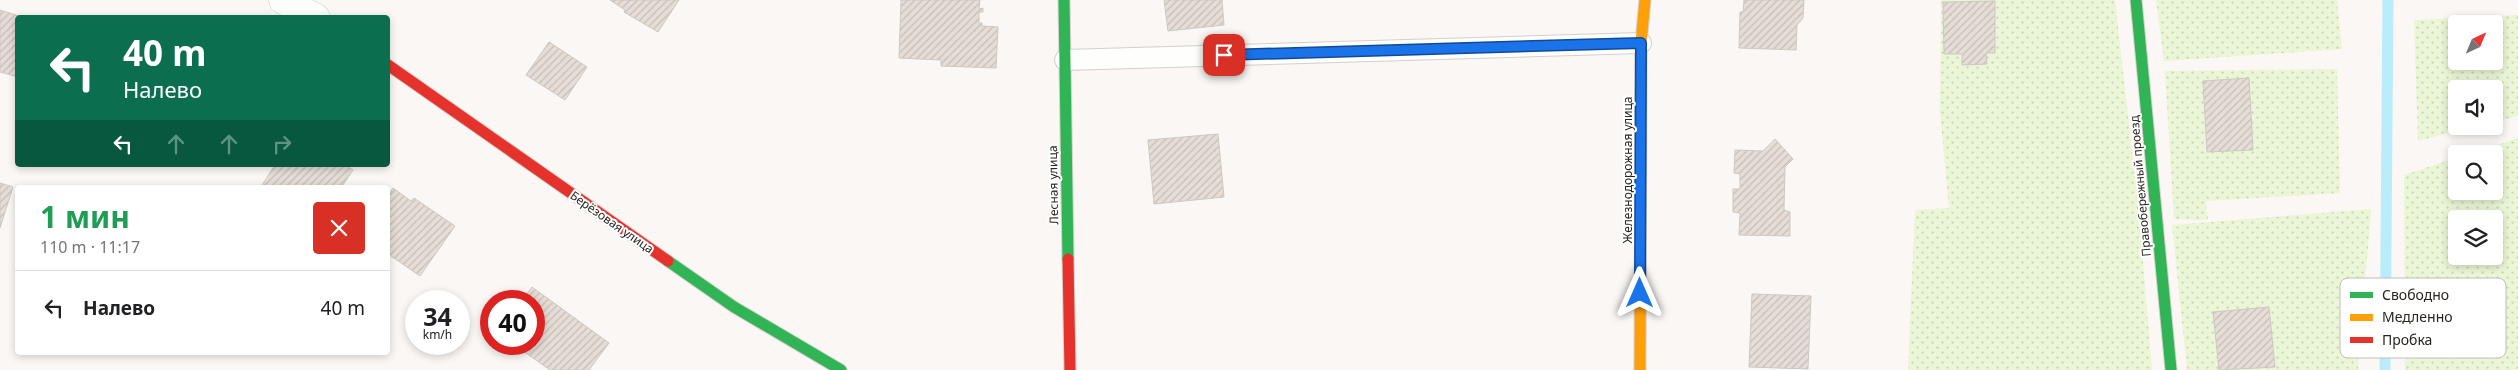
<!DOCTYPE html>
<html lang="ru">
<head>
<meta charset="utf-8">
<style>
  :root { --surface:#fff; --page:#f6f6f6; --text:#202124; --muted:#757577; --line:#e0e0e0 }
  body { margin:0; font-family:"Noto Sans",sans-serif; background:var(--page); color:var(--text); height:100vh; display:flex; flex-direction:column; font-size:19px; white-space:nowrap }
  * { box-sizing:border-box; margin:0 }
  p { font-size:16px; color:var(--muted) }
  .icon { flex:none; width:28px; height:28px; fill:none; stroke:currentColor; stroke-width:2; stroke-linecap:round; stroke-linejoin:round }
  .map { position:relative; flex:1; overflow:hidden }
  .drawer { position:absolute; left:15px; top:185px; width:375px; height:170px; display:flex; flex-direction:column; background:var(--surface); border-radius:5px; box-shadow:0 2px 8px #0003 }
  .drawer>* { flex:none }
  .top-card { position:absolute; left:15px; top:15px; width:375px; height:152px; border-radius:5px; box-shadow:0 2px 8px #0003; background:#0b6e4f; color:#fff; overflow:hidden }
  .needle { width:32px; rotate:44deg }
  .controls { position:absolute; left:2448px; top:15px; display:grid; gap:10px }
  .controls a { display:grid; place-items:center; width:55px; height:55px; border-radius:5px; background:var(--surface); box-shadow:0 2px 8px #0003; font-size:25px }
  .speed { position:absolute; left:405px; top:290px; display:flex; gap:10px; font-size:25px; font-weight:700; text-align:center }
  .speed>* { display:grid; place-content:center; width:65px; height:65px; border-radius:50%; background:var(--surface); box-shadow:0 2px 8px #0003; line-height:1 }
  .speed small { font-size:12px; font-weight:400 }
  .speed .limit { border:8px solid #d22; background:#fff; color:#111 }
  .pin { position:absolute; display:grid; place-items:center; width:42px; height:42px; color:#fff; margin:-21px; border-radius:10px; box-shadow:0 2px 8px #0006 }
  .me { position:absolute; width:55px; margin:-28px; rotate:0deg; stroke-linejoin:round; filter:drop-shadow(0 0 4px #0008) }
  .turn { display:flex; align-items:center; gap:18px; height:105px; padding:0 25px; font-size:22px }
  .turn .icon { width:65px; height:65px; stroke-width:2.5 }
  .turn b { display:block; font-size:35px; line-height:42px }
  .lanes { display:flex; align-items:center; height:48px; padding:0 25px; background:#0003; justify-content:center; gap:25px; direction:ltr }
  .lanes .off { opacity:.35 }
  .round { display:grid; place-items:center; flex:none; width:52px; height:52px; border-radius:5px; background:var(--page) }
  .headline { display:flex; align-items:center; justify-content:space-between; height:85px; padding:0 25px }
  h1 { font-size:30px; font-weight:700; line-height:38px; color:#1e9e55 }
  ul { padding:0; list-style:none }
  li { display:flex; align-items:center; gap:15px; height:75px; padding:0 25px; border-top:1px solid var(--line) }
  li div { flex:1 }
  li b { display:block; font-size:19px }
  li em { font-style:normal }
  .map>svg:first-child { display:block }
  .park { fill:url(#park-dots); fill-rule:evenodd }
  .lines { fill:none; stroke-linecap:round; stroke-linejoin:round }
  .stream { stroke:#baedfb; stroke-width:11 }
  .building { fill:url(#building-hatch); stroke:#ccc8c4 }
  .lane-casing { stroke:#d4d0cc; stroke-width:22 }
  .street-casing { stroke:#d4d0cc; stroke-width:29 }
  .fast-casing { stroke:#d4d0cc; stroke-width:13 }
  .slow-casing { stroke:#d4d0cc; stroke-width:13 }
  .jam-casing { stroke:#d4d0cc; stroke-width:13 }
  .lane { stroke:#fefefd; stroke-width:20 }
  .street { stroke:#fefefd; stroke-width:28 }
  .fast { stroke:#30b455; stroke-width:11 }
  .slow { stroke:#ff9f0a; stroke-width:11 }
  .jam { stroke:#e5322d; stroke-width:11 }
  .route-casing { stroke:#114b97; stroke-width:12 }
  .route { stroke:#1a73e8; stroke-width:9 }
  .labels { text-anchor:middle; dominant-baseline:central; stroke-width:4; stroke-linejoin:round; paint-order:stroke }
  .street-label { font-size:12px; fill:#29241f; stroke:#fff }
  .key { fill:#fff; stroke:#bfbdbc; stroke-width:1 }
  .key-label { font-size:14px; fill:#29241f }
</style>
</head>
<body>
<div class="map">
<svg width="2518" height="370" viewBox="0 0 2518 370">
  <defs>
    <pattern id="park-dots" width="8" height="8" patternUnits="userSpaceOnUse" patternTransform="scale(1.25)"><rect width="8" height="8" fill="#eaf6d5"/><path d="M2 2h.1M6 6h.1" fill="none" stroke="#c9d3b6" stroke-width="1.8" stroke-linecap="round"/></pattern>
    <pattern id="building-hatch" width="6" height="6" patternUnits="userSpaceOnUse" patternTransform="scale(1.25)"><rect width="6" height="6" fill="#e6ded6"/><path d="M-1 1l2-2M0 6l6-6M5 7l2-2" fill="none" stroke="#c5beb7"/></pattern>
  </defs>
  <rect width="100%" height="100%" fill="#faf7f4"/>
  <!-- park -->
  <g class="park">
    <path d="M1941,0H2115L2138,204L2152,370H1908L1915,210L1949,208L1940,112Z"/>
    <path d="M2156,0H2337L2342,49L2164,61Z"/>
    <path d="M2518,15V116L2494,122V89H2456V126H2476L2418,141L2414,20ZM2456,24H2494V61H2456Z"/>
    <path d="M2337,69L2340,193L2206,201L2208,220L2174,219L2165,71Z"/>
    <path d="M2518,138V370H2405L2404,175L2456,158V191H2494V154H2470ZM2456,219H2494V256H2456Z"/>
    <path d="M2371,209L2358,370H2187L2172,225Z"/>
  </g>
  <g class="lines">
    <!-- stream -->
    <path class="stream" d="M2385,370L2388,0"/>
  </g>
  <!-- building -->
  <g class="building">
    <path d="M610,0H679L658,32L624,12L625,10Z"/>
    <path d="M901,0H980L979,9L983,8V12H979V23H982V26L998,27L996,68L941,66V60L899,58Z"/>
    <path d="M1164,0H1222L1224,25L1168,31Z"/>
    <path d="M1744,0H1804L1803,18L1797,25L1796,50L1739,48L1740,12H1743Z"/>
    <path d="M1995,1V53H1986L1987,64L1962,65V54H1944L1943,2Z"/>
    <path d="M0,10L25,18H18V77L0,72Z"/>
    <path d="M549,42L587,67L565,100L526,75Z"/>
    <path d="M2249,78L2253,150L2207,152L2203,81Z"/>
    <path d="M1218,134L1224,197L1154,204L1148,140Z"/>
    <path d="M1775,139L1793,159L1785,167L1784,210L1790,212V236L1739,235L1740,213L1733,212V189H1740V174L1734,173L1735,150L1763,151Z"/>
    <path d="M275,165H345L353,170L341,188H260Z"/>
    <path d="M0,183L13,187L0,228Z"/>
    <path d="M393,188L411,201L414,198L455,226L420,276L388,254V196Z"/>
    <path d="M532,287L609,343L589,370H550L513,344H534V301H522Z"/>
    <path d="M1752,294L1811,296L1808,369L1749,367Z"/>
    <path d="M2269,307L2275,367L2219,370L2213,312Z"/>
  </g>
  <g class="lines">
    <defs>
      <path id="lane" d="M1065,60L1641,43"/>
      <path id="street" d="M283,0L316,18"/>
      <g id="fast">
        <path d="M1064,0L1068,259"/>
        <path d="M2136,0L2171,370"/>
        <path d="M668,261L734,307L841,370"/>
      </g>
      <path id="slow" d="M1640,370L1641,43L1645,0"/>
      <g id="jam">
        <path d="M388,65L668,261"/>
        <path d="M1068,259L1070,370"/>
      </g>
    </defs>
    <!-- lane casing -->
    <use href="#lane" class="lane-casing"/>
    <!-- street casing -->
    <use href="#street" class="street-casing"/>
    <!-- fast casing -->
    <use href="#fast" class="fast-casing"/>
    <!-- slow casing -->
    <use href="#slow" class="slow-casing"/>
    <!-- jam casing -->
    <use href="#jam" class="jam-casing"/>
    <!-- lane -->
    <use href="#lane" class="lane"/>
    <!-- street -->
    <use href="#street" class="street"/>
    <!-- fast -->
    <use href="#fast" class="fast"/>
    <!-- slow -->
    <use href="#slow" class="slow"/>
    <!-- jam -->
    <use href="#jam" class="jam"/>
  </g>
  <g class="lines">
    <defs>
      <path id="route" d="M1224,55L1641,43L1640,293"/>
    </defs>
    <!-- route casing -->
    <use href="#route" class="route-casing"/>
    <!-- route -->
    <use href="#route" class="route"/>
  </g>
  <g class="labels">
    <!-- street labels -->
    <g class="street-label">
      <text transform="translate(1627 170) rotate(-90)">Железнодорожная улица</text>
      <text transform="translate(1053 185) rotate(-91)">Лесная улица</text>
      <text transform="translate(2140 186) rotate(-95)">Правобережный проезд</text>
      <text transform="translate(612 222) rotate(35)">Берёзовая улица</text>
    </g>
  </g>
  <!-- legend -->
  <rect x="2340" y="278" width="166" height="80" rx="8" class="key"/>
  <rect x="2350" y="292" width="23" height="6" fill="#30b455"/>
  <rect x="2350" y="314" width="23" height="7" fill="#ff9f0a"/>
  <rect x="2350" y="337" width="23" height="6" fill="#e5322d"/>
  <g class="key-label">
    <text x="2382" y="300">Свободно</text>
    <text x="2382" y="322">Медленно</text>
    <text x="2382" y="345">Пробка</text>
  </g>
</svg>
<div class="controls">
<a><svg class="needle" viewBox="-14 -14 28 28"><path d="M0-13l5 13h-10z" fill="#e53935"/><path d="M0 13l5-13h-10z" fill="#757577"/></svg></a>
<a><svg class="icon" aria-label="sound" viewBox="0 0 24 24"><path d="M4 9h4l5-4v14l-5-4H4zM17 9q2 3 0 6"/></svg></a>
<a><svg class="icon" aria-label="search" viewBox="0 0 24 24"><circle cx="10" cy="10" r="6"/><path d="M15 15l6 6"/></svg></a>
<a><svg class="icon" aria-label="layers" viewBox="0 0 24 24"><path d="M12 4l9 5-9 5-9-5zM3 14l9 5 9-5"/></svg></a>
</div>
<div class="speed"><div>34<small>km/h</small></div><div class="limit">40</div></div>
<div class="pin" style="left:1224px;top:55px;background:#d93025"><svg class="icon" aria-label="arrive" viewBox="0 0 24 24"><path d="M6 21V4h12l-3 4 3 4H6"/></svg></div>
<svg class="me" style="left:1640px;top:293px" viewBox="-20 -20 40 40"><path d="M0-17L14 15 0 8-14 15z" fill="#1a73e8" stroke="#fff" stroke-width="4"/></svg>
<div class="top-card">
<div class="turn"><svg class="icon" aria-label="left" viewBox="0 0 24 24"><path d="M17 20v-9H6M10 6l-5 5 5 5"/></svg><div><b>40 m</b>Налево</div></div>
<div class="lanes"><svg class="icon" aria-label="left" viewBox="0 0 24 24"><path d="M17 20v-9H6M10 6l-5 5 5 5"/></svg><svg class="icon off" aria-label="ahead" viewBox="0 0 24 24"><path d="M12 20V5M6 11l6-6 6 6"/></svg><svg class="icon off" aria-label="ahead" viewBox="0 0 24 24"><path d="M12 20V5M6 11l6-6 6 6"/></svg><svg class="icon off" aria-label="right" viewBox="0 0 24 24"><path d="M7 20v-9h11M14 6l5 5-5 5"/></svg></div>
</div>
<section class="drawer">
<div class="headline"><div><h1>1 мин</h1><p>110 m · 11:17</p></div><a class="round" style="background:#d93025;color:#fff"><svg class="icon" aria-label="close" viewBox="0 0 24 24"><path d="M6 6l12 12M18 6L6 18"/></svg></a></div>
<ul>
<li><svg class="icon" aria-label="left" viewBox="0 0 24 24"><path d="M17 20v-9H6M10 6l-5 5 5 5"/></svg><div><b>Налево</b></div><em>40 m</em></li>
</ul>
</section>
</div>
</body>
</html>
